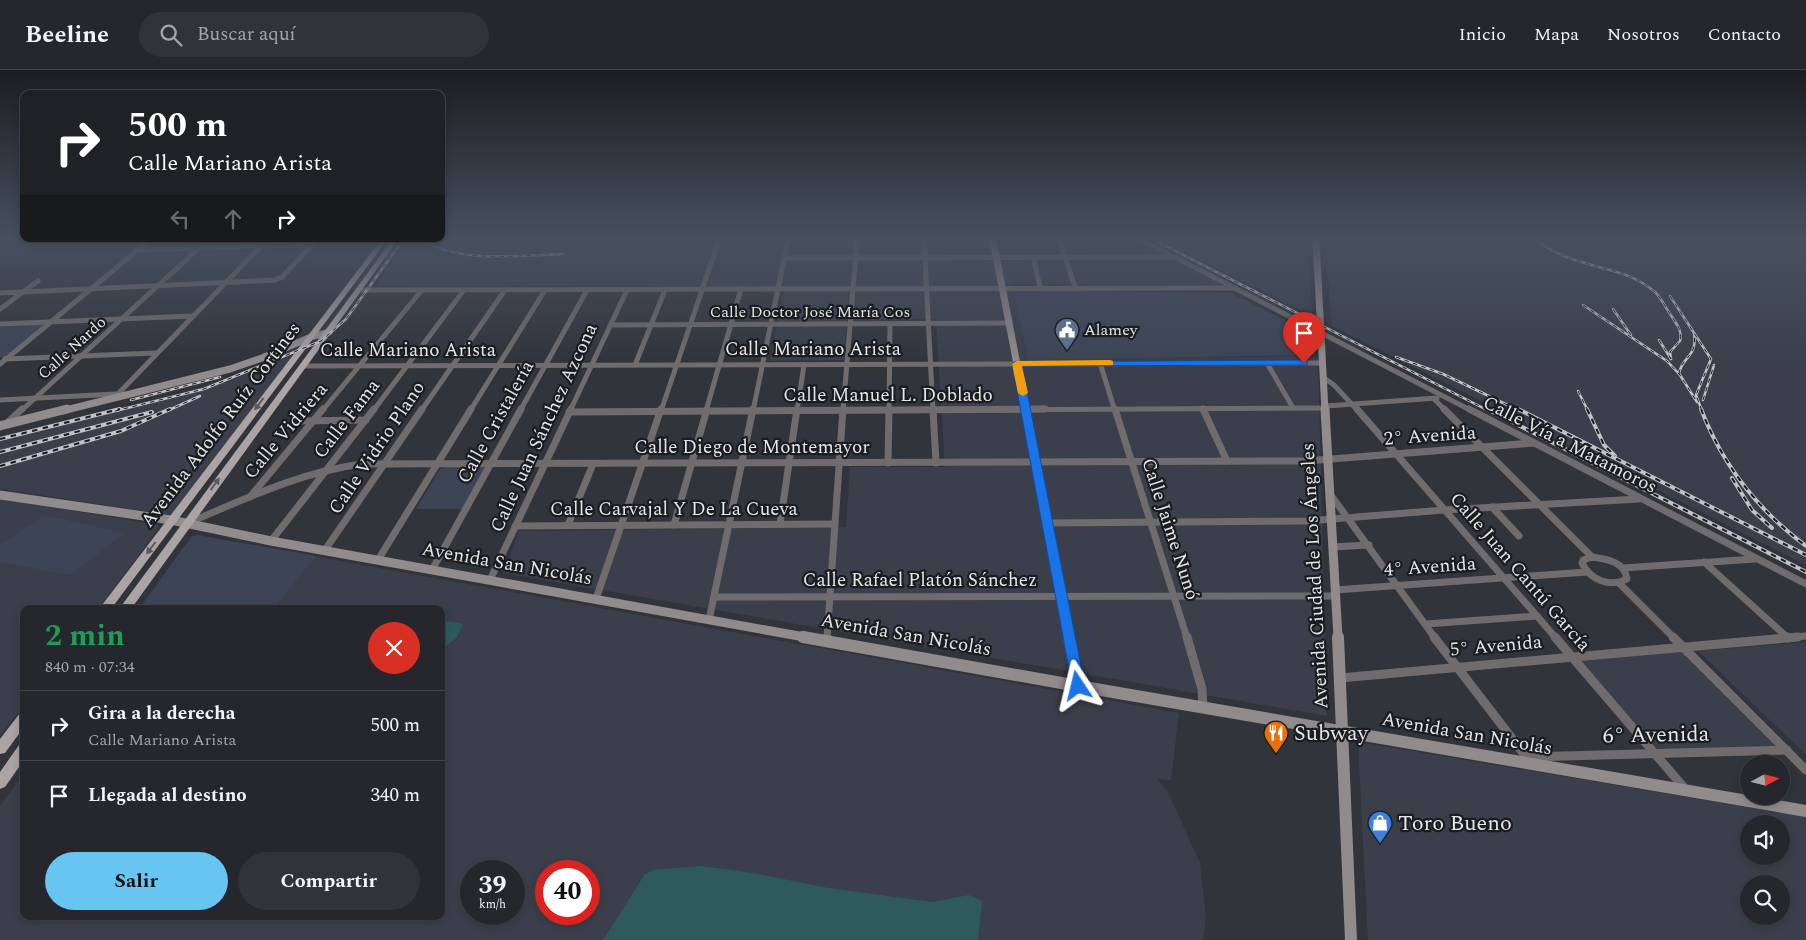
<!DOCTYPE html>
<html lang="es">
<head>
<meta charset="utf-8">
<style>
  :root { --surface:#25272c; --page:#313338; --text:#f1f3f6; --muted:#a3a5a9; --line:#424448; --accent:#68c4f0 }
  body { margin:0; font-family:Spectral,serif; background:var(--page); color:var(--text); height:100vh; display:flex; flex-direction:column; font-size:19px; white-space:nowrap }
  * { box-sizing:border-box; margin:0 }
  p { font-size:16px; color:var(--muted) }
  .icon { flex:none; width:28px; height:28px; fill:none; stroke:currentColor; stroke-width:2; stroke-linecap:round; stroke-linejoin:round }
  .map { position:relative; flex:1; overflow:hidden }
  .drawer { position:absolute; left:20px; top:535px; width:425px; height:315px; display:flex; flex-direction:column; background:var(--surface); border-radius:10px; box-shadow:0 2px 8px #0003,0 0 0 1px var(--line) }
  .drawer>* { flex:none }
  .hud { position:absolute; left:20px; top:20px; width:425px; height:152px; border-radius:10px; box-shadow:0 2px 8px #0003,0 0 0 1px var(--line); background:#202124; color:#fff; overflow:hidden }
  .needle { width:32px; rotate:83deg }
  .tools { position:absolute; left:1740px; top:685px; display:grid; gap:10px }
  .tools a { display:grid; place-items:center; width:50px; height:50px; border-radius:50%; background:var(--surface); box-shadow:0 2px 8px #0003,0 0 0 1px var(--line); font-size:25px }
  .speed { position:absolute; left:460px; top:790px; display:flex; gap:10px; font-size:25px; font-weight:700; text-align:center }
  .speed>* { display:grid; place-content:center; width:65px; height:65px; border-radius:50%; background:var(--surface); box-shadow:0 2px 8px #0003,0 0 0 1px var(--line); line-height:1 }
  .speed small { font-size:12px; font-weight:400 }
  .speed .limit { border:8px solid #d22; background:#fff; color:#111 }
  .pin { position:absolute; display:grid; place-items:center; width:42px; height:42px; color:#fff; margin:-51px -21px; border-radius:50% 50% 50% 0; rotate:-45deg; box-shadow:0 0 5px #0007 }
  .pin .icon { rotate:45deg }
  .me { position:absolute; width:55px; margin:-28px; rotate:350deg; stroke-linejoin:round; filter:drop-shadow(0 0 4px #0008) }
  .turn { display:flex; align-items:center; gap:18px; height:105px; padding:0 25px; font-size:22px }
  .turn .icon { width:65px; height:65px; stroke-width:2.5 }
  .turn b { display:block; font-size:35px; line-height:42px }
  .lanes { display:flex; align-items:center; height:48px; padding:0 25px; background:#0003; justify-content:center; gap:25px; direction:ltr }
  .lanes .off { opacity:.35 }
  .round { display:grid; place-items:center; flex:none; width:52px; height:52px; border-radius:26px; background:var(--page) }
  .summary { display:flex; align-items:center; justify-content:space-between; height:85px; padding:0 25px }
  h1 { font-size:30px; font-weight:700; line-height:38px; color:#1e9e55 }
  .primary-button { display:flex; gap:10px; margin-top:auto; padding:10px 25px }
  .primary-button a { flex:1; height:58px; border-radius:30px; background:var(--accent); color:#111; font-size:20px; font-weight:700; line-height:58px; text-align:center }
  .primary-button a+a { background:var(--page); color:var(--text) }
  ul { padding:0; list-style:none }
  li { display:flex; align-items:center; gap:15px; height:70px; padding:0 25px; border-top:1px solid var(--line) }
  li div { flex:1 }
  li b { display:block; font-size:19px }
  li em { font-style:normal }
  header { display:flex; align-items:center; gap:30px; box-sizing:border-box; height:70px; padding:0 25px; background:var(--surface); border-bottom:1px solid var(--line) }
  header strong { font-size:24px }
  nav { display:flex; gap:28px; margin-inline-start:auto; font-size:18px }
  .search { width:350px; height:45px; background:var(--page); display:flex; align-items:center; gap:12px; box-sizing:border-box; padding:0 18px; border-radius:28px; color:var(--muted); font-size:19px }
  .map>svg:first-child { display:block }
  .built { fill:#3a3f4b; fill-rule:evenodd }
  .green { fill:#3d4456 }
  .water { fill:#2f5a5c }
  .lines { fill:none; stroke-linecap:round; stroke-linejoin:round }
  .street-far2 { stroke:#706c6d; stroke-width:5 }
  .street-far1 { stroke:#706c6d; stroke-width:7 }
  .street { stroke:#706c6d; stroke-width:9 }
  .secondary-far2 { stroke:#928b8c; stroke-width:7 }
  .secondary-far1 { stroke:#928b8c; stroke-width:9 }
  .secondary { stroke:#928b8c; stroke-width:12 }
  .primary { fill:#aba3a4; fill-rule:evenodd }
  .rail-far1-casing { stroke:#c1c3c8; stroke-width:2.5 }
  .rail-casing { stroke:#c1c3c8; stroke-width:4 }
  .rail-far1 { stroke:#1b1c1f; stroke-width:1; stroke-dasharray:4.5; stroke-linecap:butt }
  .rail { stroke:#1b1c1f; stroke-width:2; stroke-dasharray:5.5; stroke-linecap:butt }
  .oneway { fill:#5c595b }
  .route { fill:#1a73e8; stroke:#114b97 }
  .slow { fill:#f59e0b }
  .labels { text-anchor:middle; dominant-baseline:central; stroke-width:4.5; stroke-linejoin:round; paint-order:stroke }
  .far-street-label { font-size:16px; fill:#e4e6ea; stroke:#1b1c1f }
  .far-poi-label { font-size:16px; fill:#e4e6ea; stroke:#1b1c1f; text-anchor:start }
  .street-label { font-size:19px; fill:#e4e6ea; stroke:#1b1c1f }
  .near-poi-label { font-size:22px; fill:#e4e6ea; stroke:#1b1c1f; text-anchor:start }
  .near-street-label { font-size:22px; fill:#e4e6ea; stroke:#1b1c1f }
</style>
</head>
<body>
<header>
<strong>Beeline</strong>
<div class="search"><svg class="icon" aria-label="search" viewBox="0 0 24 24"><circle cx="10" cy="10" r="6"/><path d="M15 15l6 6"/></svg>Buscar aquí</div>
<nav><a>Inicio</a><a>Mapa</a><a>Nosotros</a><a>Contacto</a></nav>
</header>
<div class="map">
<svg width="1806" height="870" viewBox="0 0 1806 870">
  <rect width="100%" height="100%" fill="#31343b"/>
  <!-- built -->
  <g class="built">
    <path d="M408,170H1140L1225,216L1012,214L1028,289L1295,286L1318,288L1327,646L503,503L519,461L846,457L850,397H945L936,249L847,250L843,290L770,291L784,217L375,216Z"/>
    <path d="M1162,170H1309L1312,246Z"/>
    <path d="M1325,170H1806V495L1332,256Z"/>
    <path d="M285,286L292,287L172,445L0,419V368L172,326L226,309Z"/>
    <path d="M0,428L158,455L159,458L98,539H24V635L0,666Z"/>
    <path d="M197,465L1179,643L1171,710L1157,709L1168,722L1200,793L1206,848L1203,870H0V736L24,703V846H441V539H143ZM471,801H514V844H471ZM546,801H589V844H546Z"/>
    <path d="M1806,572V685L1698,581Z"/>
    <path d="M1681,581L1777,676L1659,681L1579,589Z"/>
    <path d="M1358,672L1806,747V870H1368ZM1749,754H1781V786H1749ZM1749,814H1781V846H1749Z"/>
  </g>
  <!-- green -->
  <g class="green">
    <path d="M1013,220L1230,223L1313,264V285L1028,290Z"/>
    <path d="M44,254L5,287L0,288V257Z"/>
    <path d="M483,396L485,399L464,439H416L440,399L445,397Z"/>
    <path d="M44,445L124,463L70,505L0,492V475Z"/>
    <path d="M197,465L316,486L273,539H139L191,467Z"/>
  </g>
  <!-- water -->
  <g class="water">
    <path d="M441,550L463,554L457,567L441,580Z"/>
    <path d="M701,796L753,803L828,818L932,832L969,825L982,831L978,870H603L645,804L654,800Z"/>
  </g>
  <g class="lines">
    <!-- street-far2 -->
    <g class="street-far2">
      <path d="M924,170L933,341"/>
      <path d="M1059,170L1075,217"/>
      <path d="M1142,170L1472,341"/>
      <path d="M137,180L312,174"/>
      <path d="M1033,187L1040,217"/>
      <path d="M785,188L1172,187"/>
      <path d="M358,220L1236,218"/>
      <path d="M0,223L275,210L282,207L316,170"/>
      <path d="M0,239L38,211"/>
      <path d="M0,254L192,246"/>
      <path d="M610,255L1009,253"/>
      <path d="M5,289L156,283"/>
      <path d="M1100,293L1115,341"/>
      <path d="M1267,293L1293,338"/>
      <path d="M0,294L150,170"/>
      <path d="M635,295L665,220"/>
      <path d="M304,296L1323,293"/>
      <path d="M1324,308L1334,315L1358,341"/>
      <path d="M115,327L267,170"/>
      <path d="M0,330L116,324"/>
      <path d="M1435,330L1446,341"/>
      <path d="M1326,336L1437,328"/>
      <path d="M1203,339L1204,341"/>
      <path d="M21,341L199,178"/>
      <path d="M322,341L422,220"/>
      <path d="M373,341L464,220"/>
      <path d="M421,341L505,220"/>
      <path d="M470,341L545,220"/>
      <path d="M520,341L587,220"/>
      <path d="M570,341L627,220"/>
      <path d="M661,341L719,170"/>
      <path d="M706,341L741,219"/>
      <path d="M753,341L788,170"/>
      <path d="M797,341L804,295"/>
      <path d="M809,341L1326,338"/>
      <path d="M843,341L857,170"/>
      <path d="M889,341L890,254"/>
    </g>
    <!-- street-far1 -->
    <g class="street-far1">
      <path d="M933,339L936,393"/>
      <path d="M1115,339L1187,568"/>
      <path d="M1203,339L1227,391"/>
      <path d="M1357,339L1556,568"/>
      <path d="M1444,339L1592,487"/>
      <path d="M1469,339L1806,514"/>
      <path d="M569,342L1045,339"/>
      <path d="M299,351L366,350"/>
      <path d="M5,355L22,339"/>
      <path d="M888,393L889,339"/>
      <path d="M1330,424L1435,568"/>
      <path d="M250,427L323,339"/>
      <path d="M1492,437L1519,466"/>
      <path d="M188,453C245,429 300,402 362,394L1306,391L1534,373"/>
      <path d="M1048,453L1307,451L1444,440L1639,429"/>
      <path d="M780,454L797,339"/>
      <path d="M568,455L593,394"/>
      <path d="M674,455L707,339"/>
      <path d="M515,456L834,454"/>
      <path d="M271,471L374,339"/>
      <path d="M1333,477L1369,475"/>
      <path d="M325,480L422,339"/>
      <path d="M1592,487C1607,489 1625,492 1627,509C1610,518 1590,510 1582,493L1583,490Z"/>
      <path d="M378,490L471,339"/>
      <path d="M1704,492L1788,568"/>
      <path d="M1623,498L1755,489"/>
      <path d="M432,500L521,339"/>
      <path d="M490,510L571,339"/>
      <path d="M1619,513L1674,568"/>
      <path d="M1335,520L1587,502"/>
      <path d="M714,527L1335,526"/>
      <path d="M596,529L661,339"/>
      <path d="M709,550L753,339"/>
      <path d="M1426,554L1537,546"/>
      <path d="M827,568L843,339"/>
      <path d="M1784,568L1806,566"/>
    </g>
    <!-- street -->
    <g class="street">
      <path d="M1187,567L1202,619L1203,637"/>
      <path d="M1434,567L1531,693"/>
      <path d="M1555,567L1686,720"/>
      <path d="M1673,567L1806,700"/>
      <path d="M1787,567L1788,568"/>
      <path d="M827,570V567"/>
      <path d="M1340,608L1798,567"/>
      <path d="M1526,687L1787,680"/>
    </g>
    <!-- secondary-far2 -->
    <g class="secondary-far2">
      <path d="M993,170L1026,341"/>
      <path d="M1316,170L1325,341"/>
      <path d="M62,341L230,299L262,288L311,267L329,262"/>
    </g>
    <!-- secondary-far1 -->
    <g class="secondary-far1">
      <path d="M1025,339L1069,568"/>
      <path d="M1325,339L1338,568"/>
      <path d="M0,356L67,339"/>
      <path d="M0,425L171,450L271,471L810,568"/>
    </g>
    <!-- secondary -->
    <g class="secondary">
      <path d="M803,567L1078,616L1806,741"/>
      <path d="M1069,567L1078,616"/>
      <path d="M1338,567L1351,870"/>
    </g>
    <!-- primary -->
    <g class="primary">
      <path d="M381,170H387L111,539H99Z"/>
      <path d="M392,170H398L131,539H119Z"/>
      <path d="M24,642V657L5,683L0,684V669L20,643Z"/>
      <path d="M24,674V690L5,717L0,719V702L19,675Z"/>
    </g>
    <defs>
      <g id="rail-far1">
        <path d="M421,170C463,194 518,185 564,184"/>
        <path d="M1154,170L1489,341"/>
        <path d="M1537,170C1574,201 1621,192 1655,222C1661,228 1665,236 1670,244C1675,252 1683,260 1680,271L1670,282L1671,289"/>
        <path d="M1670,226L1711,289L1696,325L1702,341"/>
        <path d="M1583,235L1667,291L1680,305L1697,332"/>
        <path d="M1613,239L1631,265"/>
        <path d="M1659,270L1671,289"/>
        <path d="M1396,287L1443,304L1520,341"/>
        <path d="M1679,304C1681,287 1698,287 1694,264"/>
        <path d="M1578,321L1588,341"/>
        <path d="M131,330L220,307"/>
        <path d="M1703,330L1714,295"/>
        <path d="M115,341L204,319L321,271L346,249L403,170"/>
        <path d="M167,341L200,326"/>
      </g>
      <g id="rail">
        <path d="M1487,339L1806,502"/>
        <path d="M1518,339L1806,485"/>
        <path d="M1587,339L1604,375L1615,386"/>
        <path d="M1701,339C1722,394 1759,441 1806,476"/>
        <path d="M0,369L120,339"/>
        <path d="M0,382L152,342"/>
        <path d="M0,396L121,361L170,339"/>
        <path d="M1732,408L1752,440L1772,458"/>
      </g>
    </defs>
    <!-- rail-far1 casing -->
    <use href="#rail-far1" class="rail-far1-casing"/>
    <!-- rail casing -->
    <use href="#rail" class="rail-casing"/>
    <!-- rail-far1 -->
    <use href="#rail-far1" class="rail-far1"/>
    <!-- rail -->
    <use href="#rail" class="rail"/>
  </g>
  <!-- one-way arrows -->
  <defs><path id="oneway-solid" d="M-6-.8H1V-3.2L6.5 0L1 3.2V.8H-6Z" transform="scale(1.25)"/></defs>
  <g class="oneway">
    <use href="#oneway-solid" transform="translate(259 334) rotate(127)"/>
    <use href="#oneway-solid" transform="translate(215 414) rotate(-54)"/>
    <use href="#oneway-solid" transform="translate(151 478) rotate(127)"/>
  </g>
  <!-- sky -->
  <linearGradient id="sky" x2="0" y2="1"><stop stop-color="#1b1d20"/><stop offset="0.58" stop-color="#485060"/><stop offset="1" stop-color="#485060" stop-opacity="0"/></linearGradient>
  <rect width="1806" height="291" fill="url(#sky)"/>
  <!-- route -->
  <path class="route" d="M1304,290L1307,291V295L1022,296L1085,616L1083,620L1078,621L1073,620L1012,294L1014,292Z"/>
  <!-- slow -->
  <path class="slow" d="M1110,290L1113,291V295L1022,296L1028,323L1023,326L1018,323L1012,294L1017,291Z"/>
  <!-- icons -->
  <defs>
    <symbol id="civic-pin" viewBox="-11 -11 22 30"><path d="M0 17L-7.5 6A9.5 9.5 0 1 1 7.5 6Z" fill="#5c6f8a" stroke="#1b1c1f"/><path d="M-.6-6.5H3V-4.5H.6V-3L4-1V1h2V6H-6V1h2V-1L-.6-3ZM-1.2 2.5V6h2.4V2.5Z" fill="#fff"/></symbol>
    <symbol id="restaurant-pin" viewBox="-11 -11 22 30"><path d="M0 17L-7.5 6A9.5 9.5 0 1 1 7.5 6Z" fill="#e8710a" stroke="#1b1c1f"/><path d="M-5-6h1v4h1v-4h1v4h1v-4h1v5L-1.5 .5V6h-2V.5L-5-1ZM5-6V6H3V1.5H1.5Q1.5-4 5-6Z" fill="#fff"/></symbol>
    <symbol id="shop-pin" viewBox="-11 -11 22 30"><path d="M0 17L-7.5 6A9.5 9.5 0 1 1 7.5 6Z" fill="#3f7fe0" stroke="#1b1c1f"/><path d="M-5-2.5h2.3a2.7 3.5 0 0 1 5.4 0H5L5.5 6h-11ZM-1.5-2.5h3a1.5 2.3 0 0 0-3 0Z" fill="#fff"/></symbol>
  </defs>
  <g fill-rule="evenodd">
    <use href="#civic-pin" x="1053" y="246" width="28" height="38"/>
    <use href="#restaurant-pin" x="1262" y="649" width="28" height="38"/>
    <use href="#shop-pin" x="1366" y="739" width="28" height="38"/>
  </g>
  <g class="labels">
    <!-- far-street labels -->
    <g class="far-street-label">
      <text x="810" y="242">Calle Doctor José María Cos</text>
      <text transform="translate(72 278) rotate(-42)">Calle Nardo</text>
    </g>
    <!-- far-poi labels -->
    <g class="far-poi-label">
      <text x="1084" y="260">Alamey</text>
    </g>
    <!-- street labels -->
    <g class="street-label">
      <text x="813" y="279">Calle Mariano Arista</text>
      <text x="408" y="280">Calle Mariano Arista</text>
      <text x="888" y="325">Calle Manuel L. Doblado</text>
      <text transform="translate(347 349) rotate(-52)">Calle Fama</text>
      <text transform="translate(496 352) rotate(-61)">Calle Cristalería</text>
      <text transform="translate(221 355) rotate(-53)">Avenida Adolfo Ruíz Cortines</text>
      <text transform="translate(544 358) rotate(-65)">Calle Juan Sánchez Azcona</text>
      <text transform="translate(286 361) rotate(-50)">Calle Vidriera</text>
      <text transform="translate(1430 366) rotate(-4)">2° Avenida</text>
      <text transform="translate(1570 375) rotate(27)">Calle Vía a Matamoros</text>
      <text x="752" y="377">Calle Diego de Montemayor</text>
      <text transform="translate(377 378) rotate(-56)">Calle Vidrio Plano</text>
      <text x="674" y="439">Calle Carvajal Y De La Cueva</text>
      <text transform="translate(1170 459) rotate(72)">Calle Jaime Nunó</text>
      <text transform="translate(507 494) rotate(10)">Avenida San Nicolás</text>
      <text transform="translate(1430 497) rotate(-4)">4° Avenida</text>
      <text transform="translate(1520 502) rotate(49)">Calle Juan Cantú García</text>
      <text transform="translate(1315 506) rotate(-93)">Avenida Ciudad de Los Ángeles</text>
      <text x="920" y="510">Calle Rafael Platón Sánchez</text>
      <text transform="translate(906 565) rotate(10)">Avenida San Nicolás</text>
      <text transform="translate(1496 576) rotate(-5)">5° Avenida</text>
      <text transform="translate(1467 664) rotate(10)">Avenida San Nicolás</text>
    </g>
    <!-- near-poi labels -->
    <g class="near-poi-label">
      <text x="1294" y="663">Subway</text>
      <text x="1398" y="753">Toro Bueno</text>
    </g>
    <!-- near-street labels -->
    <g class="near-street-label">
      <text transform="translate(1656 665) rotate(-1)">6° Avenida</text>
    </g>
  </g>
</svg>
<div class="tools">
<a><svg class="needle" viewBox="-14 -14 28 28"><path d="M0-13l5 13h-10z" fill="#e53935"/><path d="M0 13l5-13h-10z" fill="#a3a5a9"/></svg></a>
<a><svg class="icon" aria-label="sound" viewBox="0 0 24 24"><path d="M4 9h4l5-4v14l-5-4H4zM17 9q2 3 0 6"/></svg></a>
<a><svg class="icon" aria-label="search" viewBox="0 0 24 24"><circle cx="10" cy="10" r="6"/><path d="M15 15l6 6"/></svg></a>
</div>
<div class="speed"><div>39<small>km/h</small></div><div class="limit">40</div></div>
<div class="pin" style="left:1304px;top:293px;background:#d93025"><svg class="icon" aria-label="arrive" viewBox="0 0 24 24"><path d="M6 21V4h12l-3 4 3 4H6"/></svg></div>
<svg class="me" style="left:1078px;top:616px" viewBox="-20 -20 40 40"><path d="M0-17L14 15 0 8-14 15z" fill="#1a73e8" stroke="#fff" stroke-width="4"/></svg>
<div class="hud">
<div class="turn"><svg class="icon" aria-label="right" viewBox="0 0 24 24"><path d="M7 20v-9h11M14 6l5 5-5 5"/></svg><div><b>500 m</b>Calle Mariano Arista</div></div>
<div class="lanes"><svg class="icon off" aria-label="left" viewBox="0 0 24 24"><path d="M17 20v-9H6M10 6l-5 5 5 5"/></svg><svg class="icon off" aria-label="ahead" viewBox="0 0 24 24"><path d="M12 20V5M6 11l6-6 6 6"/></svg><svg class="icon" aria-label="right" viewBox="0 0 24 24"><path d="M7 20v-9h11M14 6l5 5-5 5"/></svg></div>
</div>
<section class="drawer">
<div class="summary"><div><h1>2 min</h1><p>840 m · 07:34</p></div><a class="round" style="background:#d93025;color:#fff"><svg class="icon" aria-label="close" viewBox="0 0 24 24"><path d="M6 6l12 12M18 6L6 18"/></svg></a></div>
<ul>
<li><svg class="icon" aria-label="right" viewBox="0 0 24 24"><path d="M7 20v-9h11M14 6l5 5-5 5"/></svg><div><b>Gira a la derecha</b><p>Calle Mariano Arista</p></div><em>500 m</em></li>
<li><svg class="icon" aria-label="arrive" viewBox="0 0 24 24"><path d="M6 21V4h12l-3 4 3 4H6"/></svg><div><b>Llegada al destino</b></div><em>340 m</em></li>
</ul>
<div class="primary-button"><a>Salir</a><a>Compartir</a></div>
</section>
</div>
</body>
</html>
